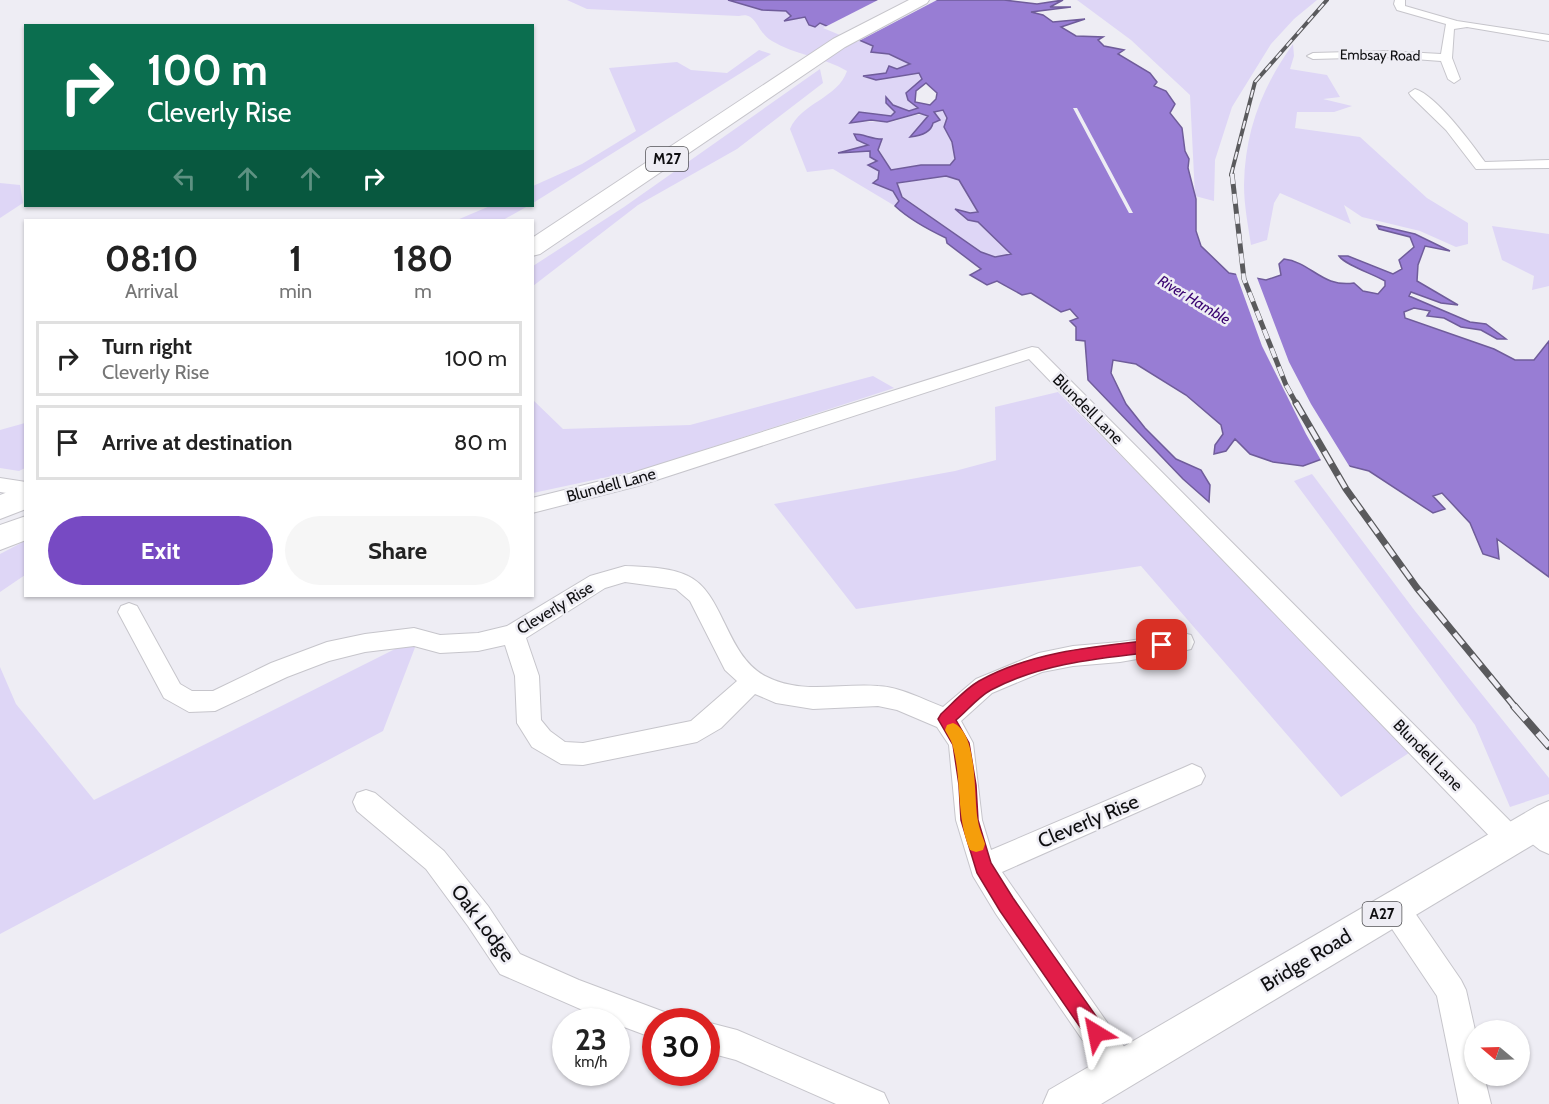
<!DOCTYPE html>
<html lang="en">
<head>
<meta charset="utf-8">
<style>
  :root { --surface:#fff; --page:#f6f6f6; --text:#222; --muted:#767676; --line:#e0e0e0; --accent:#774ac3 }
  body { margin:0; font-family:Cabin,sans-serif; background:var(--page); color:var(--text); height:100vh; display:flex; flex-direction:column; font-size:22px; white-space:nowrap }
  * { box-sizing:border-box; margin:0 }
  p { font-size:20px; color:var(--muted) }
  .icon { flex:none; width:33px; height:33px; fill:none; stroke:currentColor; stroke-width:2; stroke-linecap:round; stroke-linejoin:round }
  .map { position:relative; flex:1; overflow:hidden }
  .side { position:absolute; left:24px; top:219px; width:510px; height:378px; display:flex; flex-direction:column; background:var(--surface); border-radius:0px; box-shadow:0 2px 4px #0004 }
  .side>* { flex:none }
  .banner { position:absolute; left:24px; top:24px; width:510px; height:183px; border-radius:0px; box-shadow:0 2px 4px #0004; background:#0b6e4f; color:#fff; overflow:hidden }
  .needle { width:39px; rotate:289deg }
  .tools { position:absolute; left:1464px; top:1020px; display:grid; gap:12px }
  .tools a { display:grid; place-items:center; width:66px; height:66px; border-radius:50%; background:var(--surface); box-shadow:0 2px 4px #0004; font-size:30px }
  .speed { position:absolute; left:552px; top:1008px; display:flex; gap:12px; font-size:30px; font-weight:700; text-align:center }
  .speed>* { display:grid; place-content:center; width:78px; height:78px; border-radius:50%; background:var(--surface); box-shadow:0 2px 4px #0004; line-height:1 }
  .speed small { font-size:15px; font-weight:400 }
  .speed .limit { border:9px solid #d22; background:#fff; color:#111 }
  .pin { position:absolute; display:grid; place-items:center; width:51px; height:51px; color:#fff; margin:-26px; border-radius:12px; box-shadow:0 3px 9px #0006 }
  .me { position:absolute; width:66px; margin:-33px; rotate:325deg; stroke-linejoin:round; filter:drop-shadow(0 0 4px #0008) }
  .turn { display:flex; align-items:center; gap:21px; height:126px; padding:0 24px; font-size:27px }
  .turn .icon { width:78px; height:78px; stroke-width:2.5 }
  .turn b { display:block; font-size:42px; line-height:51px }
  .lanes { display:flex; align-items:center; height:57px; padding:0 24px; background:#0003; justify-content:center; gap:30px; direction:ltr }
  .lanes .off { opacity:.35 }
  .eta { display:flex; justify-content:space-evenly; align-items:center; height:102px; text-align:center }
  .eta b { font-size:36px; font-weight:700; line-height:42px }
  .action { display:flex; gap:12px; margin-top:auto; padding:12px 24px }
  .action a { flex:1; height:69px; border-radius:36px; background:var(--accent); color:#fff; font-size:24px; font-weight:700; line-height:69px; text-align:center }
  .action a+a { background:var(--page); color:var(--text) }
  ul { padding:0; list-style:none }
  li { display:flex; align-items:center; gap:18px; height:75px; margin:0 12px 9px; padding:0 12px; border:3px solid var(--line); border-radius:0px }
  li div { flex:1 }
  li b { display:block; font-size:22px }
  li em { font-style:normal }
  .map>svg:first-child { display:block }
  .green { fill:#ded6f6 }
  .water { fill:#987dd4; stroke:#6f5c9a; stroke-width:1.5; fill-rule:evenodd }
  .pier { fill:#eeedf4 }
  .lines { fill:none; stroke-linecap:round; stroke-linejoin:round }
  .minor-casing { stroke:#c6c5cb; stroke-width:2 }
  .major-casing { stroke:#c6c5cb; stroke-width:2 }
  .highway-casing { stroke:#c6c5cb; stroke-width:2 }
  .minor { fill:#fff; fill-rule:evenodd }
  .major { fill:#fff; fill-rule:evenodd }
  .highway { fill:#fff; fill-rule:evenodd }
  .rail-far3-casing { stroke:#5a5a5d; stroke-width:4 }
  .rail-far2-casing { stroke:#5a5a5d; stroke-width:5 }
  .rail-far1-casing { stroke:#5a5a5d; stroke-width:7 }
  .rail-casing { stroke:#5a5a5d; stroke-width:8 }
  .rail-far3 { stroke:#eeedf4; stroke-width:2; stroke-dasharray:8; stroke-linecap:butt }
  .rail-far2 { stroke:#eeedf4; stroke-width:4; stroke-dasharray:10; stroke-linecap:butt }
  .rail-far1 { stroke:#eeedf4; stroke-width:4.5; stroke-dasharray:14; stroke-linecap:butt }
  .rail { stroke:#eeedf4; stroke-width:6; stroke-dasharray:18; stroke-linecap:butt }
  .route { fill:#e11d48; stroke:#92132f; stroke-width:1.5 }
  .slow { fill:#f59e0b }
  .labels { text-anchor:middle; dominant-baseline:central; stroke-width:5; stroke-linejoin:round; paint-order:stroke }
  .far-street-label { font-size:14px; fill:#0f0f11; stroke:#eeedf4 }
  .shield { fill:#eeedf4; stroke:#525255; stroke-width:1.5 }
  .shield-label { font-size:15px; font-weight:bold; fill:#0f0f11 }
  .far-water-label { font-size:15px; font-style:italic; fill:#390370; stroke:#eeedf4 }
  .street-label { font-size:16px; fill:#0f0f11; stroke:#eeedf4 }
  .near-street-label { font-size:20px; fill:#0f0f11; stroke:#eeedf4 }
</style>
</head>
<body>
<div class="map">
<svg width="1549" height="1104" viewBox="0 0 1549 1104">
  <rect width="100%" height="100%" fill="#eeedf4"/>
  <!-- green -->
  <g class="green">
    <path d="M567,0H728L762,10L786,11L791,16L786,20L805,17L815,27L820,23L873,46L871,51L889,54L911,64L886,73L866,76L890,78L905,73H919L922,79L906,93L919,108L909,111L893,105L896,112L891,116L856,117L851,122C863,121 874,122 886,122C901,122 912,111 929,116L911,137L933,112L943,110L947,118L944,128L952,142L955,159L949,165H921L891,170C882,155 874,135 855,134L857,140L869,145L843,152L870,151L877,161L869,165L879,171L878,179L873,182L893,191L899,201L895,206L833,169L807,172L790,129C801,103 838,98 847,71C824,57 795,55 772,41C756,32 757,11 739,16L587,9Z"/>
    <path d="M1077,0H1317L1294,19L1271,44L1232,107L1215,160L1214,201L1195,196L1190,95L1131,40Z"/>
    <path d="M1293,44L1294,56L1290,69L1327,75L1340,97L1323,99L1352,106L1334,112H1297L1295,128L1360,137L1427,198L1468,223V244L1456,247L1420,231L1362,217L1344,205L1351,224L1280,193L1274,203L1267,240L1251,245C1248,225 1244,205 1244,185C1245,131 1262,87 1293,44Z"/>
    <path d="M759,50L771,54L533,203V186L582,164L636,131L609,68L677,62L691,70L727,73Z"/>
    <path d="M820,69L823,83L737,149L638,205L533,286V266L624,207Z"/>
    <path d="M946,176L959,180L978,212L970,213L957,209L968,220L978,222L1012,254L995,257L981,252L902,196L897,183Z"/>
    <path d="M0,183L20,185L23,203L0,218Z"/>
    <path d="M490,206H528L503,220H457Z"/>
    <path d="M1492,226L1549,234V286L1532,290L1534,276L1502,260Z"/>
    <path d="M873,376L894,388L645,469L533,493L532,399L563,429L690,425Z"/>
    <path d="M1058,392L1412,751L1341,797L1141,566L856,609L774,504L955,471L996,460L995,407Z"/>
    <path d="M25,423V468L19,471L0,468V430Z"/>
    <path d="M1312,474L1415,611L1549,778V794L1510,807L1475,725L1294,481Z"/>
    <path d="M25,541V575L0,592V554Z"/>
    <path d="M419,637L383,731L0,934V667L16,704L94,800Z"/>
  </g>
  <!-- water -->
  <path class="water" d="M728,0H1004L1037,4L1063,0L1050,7H1071L1031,12L1043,15L1053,22L1085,19L1061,27L1076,36L1103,37L1098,40L1104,46L1124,50L1118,54L1150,73L1157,82L1154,86L1166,91L1175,104L1170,113L1182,128L1185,151L1189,159L1188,168L1196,199V231L1201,246L1229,273L1266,280L1281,275L1279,264L1284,259C1311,262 1322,288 1354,283L1363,291L1378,294L1385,286V281C1373,274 1345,265 1339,256H1348L1393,274L1402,269L1399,260L1414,247L1410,237L1379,229L1377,225L1415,234L1450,251L1425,246L1418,265L1417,281L1458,305L1441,303L1411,292L1409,296L1470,322L1486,324L1506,339H1497L1481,330L1461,327L1444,318L1427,316L1430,311L1414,308L1404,312L1405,318L1494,349L1515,360H1534L1549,341V577L1497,539L1499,559L1483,554L1470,523L1442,493L1433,496L1445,509L1433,513L1369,471L1322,459L1303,466L1273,462L1250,454L1235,439L1226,451L1214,454L1215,445L1223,434L1221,425L1186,395L1136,364L1113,360L1111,373L1126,404L1145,428L1176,459L1201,470L1210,485L1209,502L1183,479L1088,380L1085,341L1076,340V327L1070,321L1078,318L1070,309L1061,312L1031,293L1022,295L997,281L987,285L970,275L981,269L947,243L946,238C927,229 910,220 895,206L899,201L893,191L873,183L878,179L879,171L868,165L877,161L870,157V151L838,153L868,145L857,140L854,134C864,134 871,139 882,139L878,150L891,170L921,165H950L955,159L952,142L944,127L947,118L943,110L934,112L940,120L933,123C931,133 919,136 910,137L928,116L919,113L887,122L871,120L850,123L859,112L891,116L895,112L886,103V97L893,105L909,111L918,108L908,100L906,93L922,79L919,73L876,80L863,76L886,73L889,66L897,69L910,64L889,54L871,52L873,46L820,23L815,27L809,25L805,17L784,21L791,16L786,11L762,10ZM926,83L937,93L936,99L930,105L915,102L916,91ZM946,176L959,180L978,212L970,213L955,209L968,220L978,222L1011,254L995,257L981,252L902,197L897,183Z"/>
  <!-- pier -->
  <g class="pier">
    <path d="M878,0H937L857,42L823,28Z"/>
    <path d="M1073,108H1077L1133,213H1129Z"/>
    <path d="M1235,271L1256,275L1289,362L1311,404L1351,469L1322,462L1306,434L1262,346Z"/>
  </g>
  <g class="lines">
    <defs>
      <g id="minor">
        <path d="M1395,0H1405V6L1457,21L1549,35V41L1467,27L1454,29L1452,58L1460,79L1454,83L1448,79L1441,61L1387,57L1313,59L1307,56L1313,53L1387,51L1441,54L1446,24L1397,10L1394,4Z"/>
        <path d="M1415,89C1437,96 1471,143 1485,162L1549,160V168L1476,169L1446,130L1411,96L1409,93Z"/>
        <path d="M1032,347L1038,348L1519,830L1522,818L1531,814L1549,825V854L1540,850L1522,836L1523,839L1519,848L1510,852L1501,848L1029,359L638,486L532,513V498L629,474Z"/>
        <path d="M0,478L26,482V496L0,492Z"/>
        <path d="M625,566C645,567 670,567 688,576C724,593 725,654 765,676C801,695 838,683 878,686C900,687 922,699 943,707L976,679L1039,653L1073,646L1120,642L1183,633L1191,635L1194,642L1191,649L1183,651L1120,662L1073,666L1042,672L992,693L961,721L973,743L982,820L991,850L1183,768L1192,764L1201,768L1205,776L1201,784L1002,872L1132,1058L1136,1069L1132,1080L1121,1084L1110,1080L996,914L973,876L956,820L949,745L937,727L897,710L878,706L813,709L776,703L755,694L721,728L697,742L583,765L561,764L532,747L517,723L515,676L505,645L478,651L440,653L414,646L365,652L329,661L287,677L215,711L189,712L164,698L118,612L121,606L129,603L137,606L180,684L192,691H213L271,663L327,642L365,634L414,628L440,635L478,633L507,626L590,576ZM625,582L676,589L690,601L725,670L737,681L691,721L583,743L565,742L550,731L541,720L539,676L526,638L605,588Z"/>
        <path d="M366,790L375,793L444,851L488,906L520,954L579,980L667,1013L670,1022H656V1039L616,1024V1022H610L500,974L468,926L426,869L357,811L353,802L357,793Z"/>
        <path d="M1394,893L1404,897L1461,980L1466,990L1475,1030L1474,1076H1484L1491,1104H1459L1437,996L1384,917L1380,907L1384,897Z"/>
        <path d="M706,1022L737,1030L884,1093L889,1104H836L736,1060L706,1052Z"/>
      </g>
      <path id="major" d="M1549,801V835L1101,1104H1043L1049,1090L1537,806Z"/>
      <g id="highway">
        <path d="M909,0H929L927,3L845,47L540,254L532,256V238L833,39Z"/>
        <path d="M26,485V509L0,519V495Z"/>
        <path d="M26,516V540L0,550V525Z"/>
      </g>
    </defs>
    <!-- minor casing -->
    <use href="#minor" class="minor-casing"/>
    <!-- major casing -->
    <use href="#major" class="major-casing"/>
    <!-- highway casing -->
    <use href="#highway" class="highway-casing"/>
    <!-- minor -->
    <use href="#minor" class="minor"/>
    <!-- major -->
    <use href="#major" class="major"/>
    <!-- highway -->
    <use href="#highway" class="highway"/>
    <defs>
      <path id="rail-far3" d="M1231,175L1255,82L1327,0"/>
      <path id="rail-far2" d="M1232,174L1244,279L1286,385L1297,405"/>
      <path id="rail-far1" d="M1296,403L1346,489L1417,588L1515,707"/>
      <path id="rail" d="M1514,706L1549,746"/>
    </defs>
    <!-- rail-far3 casing -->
    <use href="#rail-far3" class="rail-far3-casing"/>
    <!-- rail-far2 casing -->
    <use href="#rail-far2" class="rail-far2-casing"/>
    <!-- rail-far1 casing -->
    <use href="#rail-far1" class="rail-far1-casing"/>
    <!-- rail casing -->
    <use href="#rail" class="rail-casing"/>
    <!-- rail-far3 -->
    <use href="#rail-far3" class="rail-far3"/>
    <!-- rail-far2 -->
    <use href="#rail-far2" class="rail-far2"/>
    <!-- rail-far1 -->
    <use href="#rail-far1" class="rail-far1"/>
    <!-- rail -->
    <use href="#rail" class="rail"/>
  </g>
  <!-- route -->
  <path class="route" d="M1162,639L1167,641L1169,645L1167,649L1162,651C1103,658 1044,662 991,690C978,697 967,711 956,720L969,743L976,785L978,820L991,863L1013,898L1103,1026L1106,1033L1103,1040L1096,1043L1089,1040L1000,911L977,873L961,820L959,785L953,745L938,719L941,714C953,703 965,689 979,681C1035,650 1100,646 1162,639Z"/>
  <!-- slow -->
  <path class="slow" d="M953,723C979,733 973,798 978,821C979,829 983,837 985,844L983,850L976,852L970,850C956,817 962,781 953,747C952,741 948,736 945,730L947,725Z"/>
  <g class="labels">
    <!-- far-street labels -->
    <g class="far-street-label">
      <text transform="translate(1380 55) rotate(1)">Embsay Road</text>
    </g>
    <!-- shield labels -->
    <g class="shield">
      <rect x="646" y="147" width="42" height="24" rx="4.5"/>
      <rect x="1362.5" y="902" width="39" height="24" rx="4.5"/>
    </g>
    <g class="shield-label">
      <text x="667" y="159">M27</text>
      <text x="1382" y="914">A27</text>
    </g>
    <!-- far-water labels -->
    <g class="far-water-label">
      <text transform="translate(1194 300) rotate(31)">River Hamble</text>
    </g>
    <!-- street labels -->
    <g class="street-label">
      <text transform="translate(1088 409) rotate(45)">Blundell Lane</text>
      <text transform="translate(611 485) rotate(-15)">Blundell Lane</text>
      <text transform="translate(555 608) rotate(-31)">Cleverly Rise</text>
      <text transform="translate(1428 755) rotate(46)">Blundell Lane</text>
    </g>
    <!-- near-street labels -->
    <g class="near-street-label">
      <text transform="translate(1088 821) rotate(-23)">Cleverly Rise</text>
      <text transform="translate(483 923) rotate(53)">Oak Lodge</text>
      <text transform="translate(1306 960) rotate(-31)">Bridge Road</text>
    </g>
  </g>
</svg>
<div class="tools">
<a><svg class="needle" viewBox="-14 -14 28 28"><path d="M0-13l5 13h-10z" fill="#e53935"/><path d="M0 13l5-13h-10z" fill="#767676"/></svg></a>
</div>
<div class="speed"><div>23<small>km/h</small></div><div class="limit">30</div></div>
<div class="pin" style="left:1162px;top:645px;background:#d93025"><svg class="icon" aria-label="arrive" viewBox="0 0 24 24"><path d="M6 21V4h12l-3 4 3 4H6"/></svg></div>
<svg class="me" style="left:1096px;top:1033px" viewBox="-20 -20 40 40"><path d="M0-17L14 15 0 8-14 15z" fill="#e11d48" stroke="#fff" stroke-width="4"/></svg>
<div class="banner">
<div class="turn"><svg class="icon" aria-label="right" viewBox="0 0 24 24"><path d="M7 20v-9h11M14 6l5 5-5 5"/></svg><div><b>100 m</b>Cleverly Rise</div></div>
<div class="lanes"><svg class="icon off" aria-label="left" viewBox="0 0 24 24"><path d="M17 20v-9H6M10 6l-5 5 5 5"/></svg><svg class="icon off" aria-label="ahead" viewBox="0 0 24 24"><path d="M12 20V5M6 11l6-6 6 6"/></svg><svg class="icon off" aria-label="ahead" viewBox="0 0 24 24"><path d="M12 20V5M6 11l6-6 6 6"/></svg><svg class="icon" aria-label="right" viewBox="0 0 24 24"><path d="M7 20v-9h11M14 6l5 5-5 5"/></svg></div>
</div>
<section class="side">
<div class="eta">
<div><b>08:10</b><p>Arrival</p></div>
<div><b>1</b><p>min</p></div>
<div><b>180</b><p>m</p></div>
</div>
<ul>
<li><svg class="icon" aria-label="right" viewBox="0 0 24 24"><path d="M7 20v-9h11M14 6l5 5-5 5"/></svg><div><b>Turn right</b><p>Cleverly Rise</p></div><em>100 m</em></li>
<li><svg class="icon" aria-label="arrive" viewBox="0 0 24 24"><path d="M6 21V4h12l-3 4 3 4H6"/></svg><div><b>Arrive at destination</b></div><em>80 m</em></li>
</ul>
<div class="action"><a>Exit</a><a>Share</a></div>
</section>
</div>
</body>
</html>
